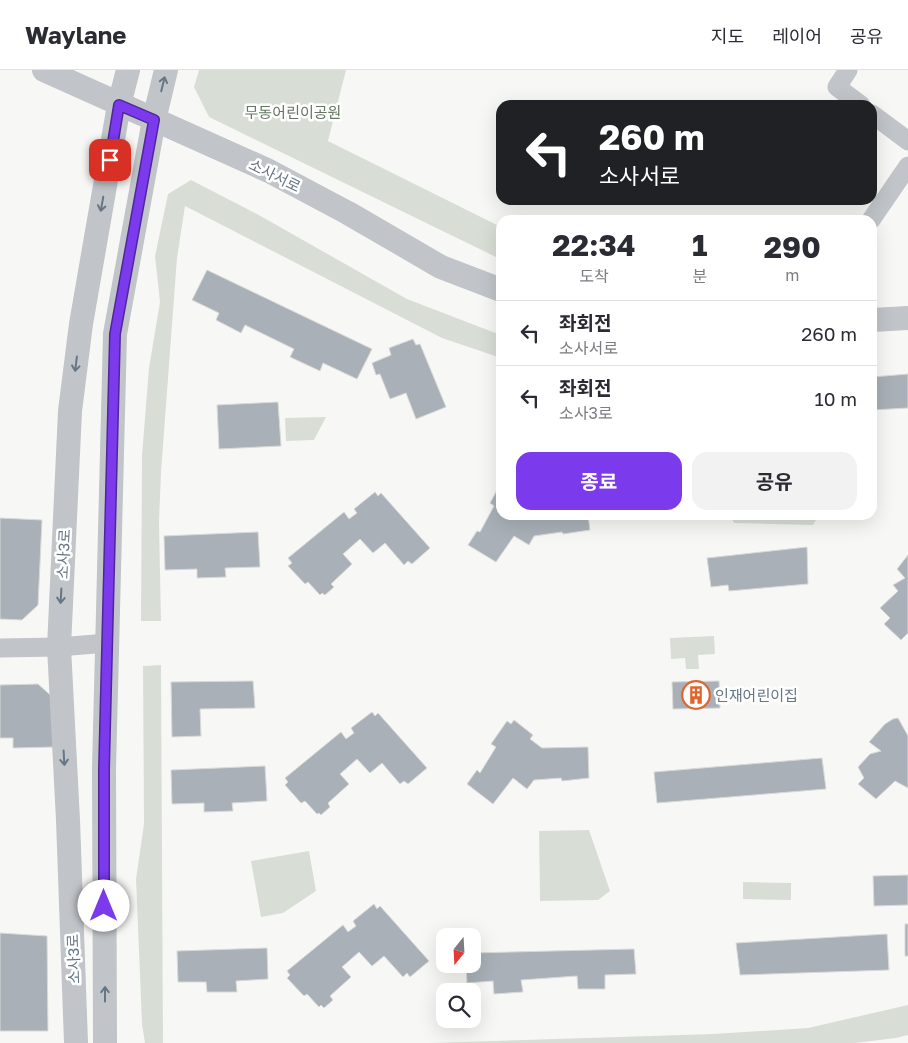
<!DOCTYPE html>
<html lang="ko">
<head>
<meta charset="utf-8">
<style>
  :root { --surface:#fff; --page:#f2f2f3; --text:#2b2b33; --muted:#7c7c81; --line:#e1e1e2; --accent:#7c3aed }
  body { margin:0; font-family:"Golos Text","Noto Sans KR",sans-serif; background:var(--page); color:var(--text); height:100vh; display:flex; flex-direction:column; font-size:19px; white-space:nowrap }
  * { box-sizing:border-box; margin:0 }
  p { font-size:16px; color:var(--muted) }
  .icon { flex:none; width:28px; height:28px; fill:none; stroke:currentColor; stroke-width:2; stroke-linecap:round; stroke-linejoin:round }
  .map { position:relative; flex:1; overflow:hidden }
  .details { position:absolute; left:496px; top:145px; width:381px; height:305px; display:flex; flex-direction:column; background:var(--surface); border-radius:15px; box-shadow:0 5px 20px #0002 }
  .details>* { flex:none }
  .hud { position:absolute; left:496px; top:30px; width:381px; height:105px; border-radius:15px; box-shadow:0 5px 20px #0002; background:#202124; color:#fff; overflow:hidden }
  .needle { width:32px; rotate:198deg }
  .buttons { position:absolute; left:436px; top:858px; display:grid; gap:10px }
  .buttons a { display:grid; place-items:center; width:45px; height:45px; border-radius:10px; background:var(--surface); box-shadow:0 5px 20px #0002; font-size:25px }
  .pin { position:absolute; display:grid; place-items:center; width:42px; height:42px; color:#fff; margin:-21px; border-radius:10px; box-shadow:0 2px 8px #0006 }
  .me { position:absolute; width:55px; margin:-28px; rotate:0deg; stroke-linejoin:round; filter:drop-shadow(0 0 4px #0008) }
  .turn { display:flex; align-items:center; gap:18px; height:105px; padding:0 20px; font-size:22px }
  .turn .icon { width:65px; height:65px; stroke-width:2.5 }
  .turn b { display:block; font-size:35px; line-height:42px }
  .eta { display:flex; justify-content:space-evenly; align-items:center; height:85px; text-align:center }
  .eta b { font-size:30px; font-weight:700; line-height:35px }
  .button { display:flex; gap:10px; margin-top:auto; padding:10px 20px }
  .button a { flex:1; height:58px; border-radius:15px; background:var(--accent); color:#fff; font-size:20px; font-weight:700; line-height:58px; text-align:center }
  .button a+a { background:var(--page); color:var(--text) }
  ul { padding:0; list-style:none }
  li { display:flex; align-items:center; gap:15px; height:65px; padding:0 20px; border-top:1px solid var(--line) }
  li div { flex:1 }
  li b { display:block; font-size:19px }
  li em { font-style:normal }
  header { display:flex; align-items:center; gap:30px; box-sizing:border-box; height:70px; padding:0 25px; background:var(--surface); border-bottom:1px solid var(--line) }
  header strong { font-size:24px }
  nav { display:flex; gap:28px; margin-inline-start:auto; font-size:18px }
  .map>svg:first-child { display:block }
  .green { fill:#d8ded6 }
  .building { fill:#a9b0b7; stroke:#d9d9d7 }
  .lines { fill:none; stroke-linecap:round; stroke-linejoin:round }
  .minor { stroke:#c1c4c8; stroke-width:19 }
  .tertiary { stroke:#c1c4c8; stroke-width:24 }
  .oneway { stroke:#677685 }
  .route-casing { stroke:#51269a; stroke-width:12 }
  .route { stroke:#7c3aed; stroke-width:9 }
  .labels { text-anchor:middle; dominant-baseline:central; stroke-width:5; stroke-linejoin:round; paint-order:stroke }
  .park-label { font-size:15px; fill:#657762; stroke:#fff }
  .street-label { font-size:15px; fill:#677685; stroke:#fff }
  .poi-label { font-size:15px; fill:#677685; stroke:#fff; text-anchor:start }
</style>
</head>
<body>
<header>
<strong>Waylane</strong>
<nav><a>지도</a><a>레이어</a><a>공유</a></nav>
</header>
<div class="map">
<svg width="908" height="973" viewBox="0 0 908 973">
  <rect width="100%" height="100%" fill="#f7f8f5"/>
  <!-- green -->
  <g class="green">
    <path d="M199,0H346L328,71L501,157V186L498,188L209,47L194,17Z"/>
    <path d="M191,110L257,144L407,229L498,264L501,268V288L442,268L185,136L177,188L161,402L159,452L161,551H141L142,385L149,298L160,232L155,186L168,124Z"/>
    <path d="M326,347L314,370L286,371L285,348Z"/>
    <path d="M730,445H819L813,455L734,453Z"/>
    <path d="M714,566L715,584L698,585L699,599H686L685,588L671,589L670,568Z"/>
    <path d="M161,595L163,973H145L142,954L136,809L144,754L143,596Z"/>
    <path d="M589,760L610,821L598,830L540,831L539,761Z"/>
    <path d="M309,781L316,821L283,843L261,847L251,791Z"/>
    <path d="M743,812L791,813V830L743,829Z"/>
    <path d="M908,935V965L896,968L855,973H431L713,964L808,958Z"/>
  </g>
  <!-- building -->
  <g class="building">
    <path d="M207,200L372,279L357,309L323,293L320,301L290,287L294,279L245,255L241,263L216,250L219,243L192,230Z"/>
    <path d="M413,269L416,275L420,274L446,337L416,349L406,323L390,329L380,304L376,305L372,293L391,285L389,278Z"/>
    <path d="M908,304V338L872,340V307Z"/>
    <path d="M278,332L281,376L219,379L217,335Z"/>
    <path d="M501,413V445H588L590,460L563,464L562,462L534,466L529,475L514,466L496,492L468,475L477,461L480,462L494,436L490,433Z"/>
    <path d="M375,422L378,426L381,423L430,478L412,494L408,491L404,495L385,473L373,483L360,469L343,484L352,494L331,514L334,517L325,525L322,523L320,525L308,512L305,514L288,496L292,493L288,488L344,442L349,449L357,443L354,439Z"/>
    <path d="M0,448L42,450L38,535L22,550L0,549Z"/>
    <path d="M258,462L260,497L225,498L226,507L197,508V499L165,500L164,466Z"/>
    <path d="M807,477L808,514L729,521L728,515L711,517L707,488Z"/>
    <path d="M908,485V563L901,570L884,554L890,548L880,538L898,521L893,515L905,508L897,499Z"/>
    <path d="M253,611L255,638L200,639L201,666L172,667L171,612Z"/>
    <path d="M719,611L720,638L673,639L672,612Z"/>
    <path d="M38,614L58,632L55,677L13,678V668H0V615Z"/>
    <path d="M372,642L375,646L378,643L427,698L408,714L404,711L400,714L382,693L370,703L357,689L340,704L349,714L328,733L330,737L321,745L319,743L317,744L305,731L301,733L285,715L288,712L285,708L341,662L346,669L354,663L351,658Z"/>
    <path d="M898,648L908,666V718L895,711L876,729L858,714L864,708L858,697L870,684L881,681L869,672L885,654L893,649Z"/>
    <path d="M514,650L533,665L530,669L542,678L588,677L589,708L562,711L561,708L534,710L527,719L513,708L493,734L467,714L477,700L480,703L496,677L491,674L507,651L511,654Z"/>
    <path d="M822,688L826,719L657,733L654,702Z"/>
    <path d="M265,696L267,731L232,733L233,741L204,742V733L172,734L171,700Z"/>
    <path d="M908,805V835L874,836L873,806Z"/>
    <path d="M374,834L377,839L380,836L429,891L410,907L407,903L403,907L384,886L372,896L359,882L342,897L351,907L330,926L333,930L324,938L321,935L319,937L307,924L304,926L287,908L290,905L287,901L343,855L348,862L356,856L353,851Z"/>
    <rect x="905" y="854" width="3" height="32"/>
    <path d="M0,863L47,866L48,961H0Z"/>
    <path d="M887,864L889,900L740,905L736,873Z"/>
    <path d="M267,878L268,909L236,911L237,922H207L206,912H178L177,881Z"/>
    <path d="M634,879L636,904L605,905V919H578L577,906L521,910L523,922L494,924L493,911L467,913L466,894H472V883Z"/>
  </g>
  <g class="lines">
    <!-- minor -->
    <g class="minor">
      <path d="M848,0L837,17L861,35"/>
      <path d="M872,44L908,71"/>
      <path d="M871,150L908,96"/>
      <path d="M0,578L59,577L107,573"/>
    </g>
    <!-- tertiary -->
    <g class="tertiary">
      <path d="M44,0L269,101L348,143L441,197L501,220"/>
      <path d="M872,250L908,248"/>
      <path d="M76,973L68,750L59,577L70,341L81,254L119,35L128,0"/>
      <path d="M105,973L104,699L115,264L154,50L166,0"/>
    </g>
  </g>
  <!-- one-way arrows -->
  <defs><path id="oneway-shaft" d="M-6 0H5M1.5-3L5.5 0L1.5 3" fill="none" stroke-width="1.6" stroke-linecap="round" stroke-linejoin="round" transform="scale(1.25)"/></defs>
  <g class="oneway">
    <use href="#oneway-shaft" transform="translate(163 14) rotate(-76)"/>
    <use href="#oneway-shaft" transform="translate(102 134) rotate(100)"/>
    <use href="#oneway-shaft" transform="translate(76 294) rotate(97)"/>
    <use href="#oneway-shaft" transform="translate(61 526) rotate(93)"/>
    <use href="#oneway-shaft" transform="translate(64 688) rotate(87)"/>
    <use href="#oneway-shaft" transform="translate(105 924) rotate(-90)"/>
  </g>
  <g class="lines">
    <defs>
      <path id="route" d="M104,836V699L115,264L154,50L119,35L110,90"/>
    </defs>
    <!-- route casing -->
    <use href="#route" class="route-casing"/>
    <!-- route -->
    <use href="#route" class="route"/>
  </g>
  <!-- icons -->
  <defs>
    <symbol id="building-ring" viewBox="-11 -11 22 22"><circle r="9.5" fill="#fff" stroke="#e0642c" stroke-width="1.5"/><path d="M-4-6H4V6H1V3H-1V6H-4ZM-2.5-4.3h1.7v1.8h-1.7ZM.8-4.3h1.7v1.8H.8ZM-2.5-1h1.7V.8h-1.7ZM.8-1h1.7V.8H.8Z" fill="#e0642c"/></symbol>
  </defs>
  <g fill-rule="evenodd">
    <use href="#building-ring" x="680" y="609" width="32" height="32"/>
  </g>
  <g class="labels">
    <!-- park labels -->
    <g class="park-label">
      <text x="293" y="42">무동어린이공원</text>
    </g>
    <!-- street labels -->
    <g class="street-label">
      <text transform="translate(275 105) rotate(26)">소사서로</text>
      <text transform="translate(63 484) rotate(-87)">소사3로</text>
      <text transform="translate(73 889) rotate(-92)">소사3로</text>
    </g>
    <!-- poi labels -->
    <g class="poi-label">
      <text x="715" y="625">인재어린이집</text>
    </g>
  </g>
</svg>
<div class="buttons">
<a><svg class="needle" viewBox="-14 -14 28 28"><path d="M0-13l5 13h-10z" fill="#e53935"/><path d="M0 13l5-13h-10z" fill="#7c7c81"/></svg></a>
<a><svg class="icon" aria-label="search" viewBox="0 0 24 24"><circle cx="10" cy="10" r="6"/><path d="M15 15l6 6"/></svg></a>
</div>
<div class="pin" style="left:110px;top:90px;background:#d93025"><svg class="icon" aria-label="arrive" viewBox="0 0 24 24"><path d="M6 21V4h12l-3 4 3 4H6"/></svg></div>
<svg class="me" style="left:104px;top:836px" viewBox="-20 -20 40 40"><circle r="19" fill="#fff"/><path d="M0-13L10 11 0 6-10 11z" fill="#7c3aed"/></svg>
<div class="hud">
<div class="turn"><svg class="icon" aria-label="left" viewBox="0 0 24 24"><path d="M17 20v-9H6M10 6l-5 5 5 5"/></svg><div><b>260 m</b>소사서로</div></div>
</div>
<section class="details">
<div class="eta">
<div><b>22:34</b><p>도착</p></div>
<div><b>1</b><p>분</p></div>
<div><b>290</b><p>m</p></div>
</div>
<ul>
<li><svg class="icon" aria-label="left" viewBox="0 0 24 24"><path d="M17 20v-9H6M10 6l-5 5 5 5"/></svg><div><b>좌회전</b><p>소사서로</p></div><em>260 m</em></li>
<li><svg class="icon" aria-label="left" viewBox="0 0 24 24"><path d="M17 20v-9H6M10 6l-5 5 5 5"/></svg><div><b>좌회전</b><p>소사3로</p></div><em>10 m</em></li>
</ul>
<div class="button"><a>종료</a><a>공유</a></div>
</section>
</div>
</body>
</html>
